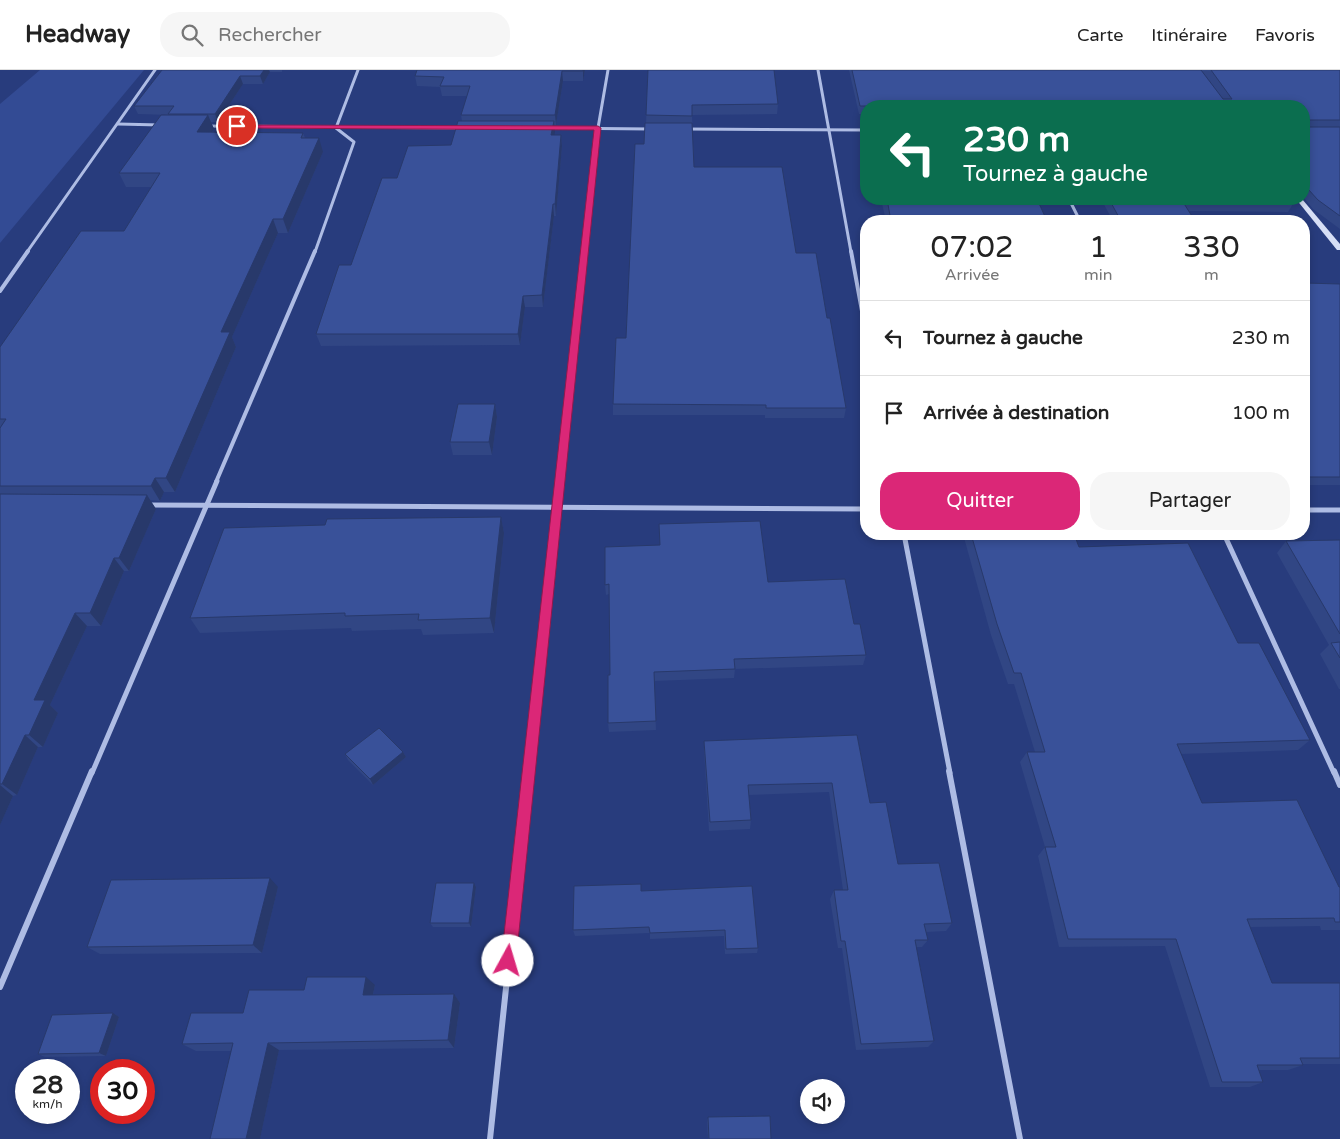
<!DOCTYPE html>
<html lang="fr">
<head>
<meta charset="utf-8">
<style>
  :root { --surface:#fff; --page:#f6f6f6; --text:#222; --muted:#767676; --line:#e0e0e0; --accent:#db2777 }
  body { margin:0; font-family:"Varela Round",sans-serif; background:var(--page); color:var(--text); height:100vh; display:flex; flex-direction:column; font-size:19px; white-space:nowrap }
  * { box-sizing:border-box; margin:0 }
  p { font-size:16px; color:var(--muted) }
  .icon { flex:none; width:28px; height:28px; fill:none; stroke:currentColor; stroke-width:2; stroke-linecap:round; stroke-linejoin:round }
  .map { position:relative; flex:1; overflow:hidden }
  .details { position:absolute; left:860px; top:145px; width:450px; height:325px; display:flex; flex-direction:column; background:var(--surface); border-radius:20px; box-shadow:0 2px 8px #0003 }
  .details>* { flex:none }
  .banner { position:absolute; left:860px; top:30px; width:450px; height:105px; border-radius:20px; box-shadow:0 2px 8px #0003; background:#0b6e4f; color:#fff; overflow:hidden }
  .fabs { position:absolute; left:800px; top:1009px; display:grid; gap:10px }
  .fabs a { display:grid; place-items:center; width:45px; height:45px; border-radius:50%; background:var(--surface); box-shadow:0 2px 8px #0003; font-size:25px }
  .speed { position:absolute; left:15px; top:989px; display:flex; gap:10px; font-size:25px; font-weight:700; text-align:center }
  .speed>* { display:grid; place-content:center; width:65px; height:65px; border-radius:50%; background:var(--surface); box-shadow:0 2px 8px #0003; line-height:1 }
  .speed small { font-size:12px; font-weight:400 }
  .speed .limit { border:8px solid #d22; background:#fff; color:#111 }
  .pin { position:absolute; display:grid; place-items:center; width:42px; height:42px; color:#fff; margin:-21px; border:2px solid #fff; border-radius:50%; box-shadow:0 1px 5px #0007 }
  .me { position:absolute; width:55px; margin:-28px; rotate:6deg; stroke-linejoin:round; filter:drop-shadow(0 0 4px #0008) }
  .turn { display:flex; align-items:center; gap:18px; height:105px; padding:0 20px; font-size:22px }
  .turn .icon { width:65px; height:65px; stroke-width:2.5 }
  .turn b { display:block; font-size:35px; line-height:42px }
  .eta { display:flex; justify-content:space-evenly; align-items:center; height:85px; text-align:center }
  .eta b { font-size:30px; font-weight:600; line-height:35px }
  .primary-button { display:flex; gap:10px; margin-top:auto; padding:10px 20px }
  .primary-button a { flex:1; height:58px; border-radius:20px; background:var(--accent); color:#fff; font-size:20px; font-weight:600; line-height:58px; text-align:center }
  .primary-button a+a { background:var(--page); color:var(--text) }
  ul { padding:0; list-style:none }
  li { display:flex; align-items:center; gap:15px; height:75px; padding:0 20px; border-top:1px solid var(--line) }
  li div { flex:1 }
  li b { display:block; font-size:19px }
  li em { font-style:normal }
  header { display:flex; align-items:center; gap:30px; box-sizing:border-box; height:70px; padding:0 25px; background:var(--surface); border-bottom:1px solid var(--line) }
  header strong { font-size:24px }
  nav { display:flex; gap:28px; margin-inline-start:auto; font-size:18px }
  .search { width:350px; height:45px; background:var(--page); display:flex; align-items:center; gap:12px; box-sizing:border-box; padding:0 18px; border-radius:20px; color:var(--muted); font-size:19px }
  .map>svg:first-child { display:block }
  .green { fill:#334b94 }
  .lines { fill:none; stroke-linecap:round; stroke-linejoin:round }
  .street-far3 { stroke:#aebce4; stroke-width:3 }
  .street-far2 { stroke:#aebce4; stroke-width:4 }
  .street-far1 { stroke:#aebce4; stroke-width:5 }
  .street { stroke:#aebce4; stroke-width:6 }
  .secondary { fill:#d6def5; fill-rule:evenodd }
  .wall { fill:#314684 }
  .shaded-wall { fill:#28396b }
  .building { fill:#395199; stroke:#28396b }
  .route { fill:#db2777; stroke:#8e194d }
</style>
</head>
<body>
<header>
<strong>Headway</strong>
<div class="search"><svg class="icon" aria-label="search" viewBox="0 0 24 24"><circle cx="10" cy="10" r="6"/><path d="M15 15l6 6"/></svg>Rechercher</div>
<nav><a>Carte</a><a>Itinéraire</a><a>Favoris</a></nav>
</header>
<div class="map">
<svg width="1340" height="1069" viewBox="0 0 1340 1069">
  <rect width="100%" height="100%" fill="#283c7d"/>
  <!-- green -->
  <path class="green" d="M40,0H144L0,173V34Z"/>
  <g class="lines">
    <!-- street-far3 -->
    <g class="street-far3">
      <path d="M818,0L851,182"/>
      <path d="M118,54L160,55"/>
      <path d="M206,56L462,58"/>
      <path d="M548,58L650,59"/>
      <path d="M686,59L866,60"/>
      <path d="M1069,129L1080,151"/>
      <path d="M27,182L155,0"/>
      <path d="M315,182L354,72L336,58L358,0"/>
      <path d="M585,182L598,58L608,0"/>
    </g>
    <!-- street-far2 -->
    <g class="street-far2">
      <path d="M851,181L866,263"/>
      <path d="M0,221L28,181"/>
      <path d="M216,412L315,181"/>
      <path d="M560,412L585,181"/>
    </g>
    <!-- street-far1 -->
    <g class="street-far1">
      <path d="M148,435L866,439"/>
      <path d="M1304,440H1340"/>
      <path d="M904,464L950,703"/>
      <path d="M1224,464L1334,703"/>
      <path d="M92,703L217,411"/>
      <path d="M529,703L560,411"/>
    </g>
    <!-- street -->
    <g class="street">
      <path d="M949,701L1020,1069"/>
      <path d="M1334,701L1340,715"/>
      <path d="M0,917L92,701"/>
      <path d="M490,1069L529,701"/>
    </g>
    <!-- secondary -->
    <path class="secondary" d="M1296,129H1302L1340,174V180H1337Z"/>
  </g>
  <!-- wall -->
  <g class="wall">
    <path d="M162,0H282V2H270L263,14H243L218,52H211L214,59L212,62L303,63L305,68L323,82L288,163H278L232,267L236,277L175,422H164L160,431L150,430L156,439L129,501H124L101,556H87L50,635L58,643L43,677H38L17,725L13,726L0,755V277L124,161L151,117H126L119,103L169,45L138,44L134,36Z"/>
    <path d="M585,0L583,11H563L556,55H554V65H561L562,76L556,146H554L543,237H525L520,275L321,276L316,264L397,108L451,75L462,51L461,45L467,26H442L440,17L417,16L415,6Z"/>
    <path d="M648,0L778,34L777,44L692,45L694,97L796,183L827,248L846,338L844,348H765V345H613V334L626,268L646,53Z"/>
    <path d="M849,0H1340V159L1313,139L1304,128V36H866V45L859,44Z"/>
    <path d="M881,129H1037L1047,151H886Z"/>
    <path d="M1101,129H1290L1293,134L1288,142L1189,141L1195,151H1113Z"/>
    <path d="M1304,213L1340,214V415H1304Z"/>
    <path d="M495,334L497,347L492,385H453L450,372Z"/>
    <path d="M501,447L504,463L494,563L423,565L421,559L352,561L351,558L200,563L190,548Z"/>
    <path d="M963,464H1074L1079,477L1238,573L1310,670L1298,680L1181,684L1202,733L1339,817H1340V860H1321L1320,856L1250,857L1272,913H1340V994H1302L1303,995L1288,1000H1259L1263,1012L1250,1017H1210L1165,876L1059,877L1038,786L1045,777L1020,692L1027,682H1035L1014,614H1008L991,565Z"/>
    <path d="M1340,470V619H1339L1320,584L1329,575L1277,483L1286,471Z"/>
    <path d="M768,512L854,554L866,585L863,595L735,599L734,608L654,611L656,660L609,662L608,653L610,605L609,524L606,525L605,515Z"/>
    <path d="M857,665L870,733L898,794L952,853L946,861L926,862L928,870L922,877H916L934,971L928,977L856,980L842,878H838L830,829L834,820H843L829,722L749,725L751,750L750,759L709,761L704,681V671Z"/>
    <path d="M403,682L406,687L373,715L348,690L345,684Z"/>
    <path d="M474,813L476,817L471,857H433L430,853Z"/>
    <path d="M752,816L758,878L757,883L725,884L724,866L650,869V863L575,866L573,860L642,821Z"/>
    <path d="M278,817L262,883L100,884L87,877Z"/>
    <path d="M375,915L373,925L454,924L460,933L454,978L279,980L260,1069H210L232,981H196L182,974L243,943L304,920Z"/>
    <path d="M113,943L119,947L106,986L45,987L38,984Z"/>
    <path d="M708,1047L771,1069H708L707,1052Z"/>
  </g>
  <!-- shaded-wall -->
  <g class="shaded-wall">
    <path d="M264,0H269L270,2L263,14L260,6Z"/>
    <path d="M583,0H585L583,11Z"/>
    <path d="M562,1L563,11L556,55L555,45Z"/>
    <path d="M240,6L243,14L218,52L215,44Z"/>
    <path d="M208,45L214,59L203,76L197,62Z"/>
    <path d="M554,51L555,62L552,76L551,65Z"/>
    <path d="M561,65L562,76L556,146L555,134Z"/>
    <path d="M319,68L323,82L288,163L283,149Z"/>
    <path d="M553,134L554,146L543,237L542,225Z"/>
    <path d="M273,149L278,163L232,267L236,277L175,422L166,408L221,262Z"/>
    <path d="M523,226L525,237L520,275L518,264Z"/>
    <path d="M495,334L497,347L492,385L489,372Z"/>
    <path d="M155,408L164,422L160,431L151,416Z"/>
    <path d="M147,425L156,439L129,501L119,488Z"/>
    <path d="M501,447L504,463L494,563L490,548Z"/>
    <path d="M114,488L124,501L101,556L90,543Z"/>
    <path d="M75,543L87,556L50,635L58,643L43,677L29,665L34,630Z"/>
    <path d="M25,665L38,677L17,725L2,714Z"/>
    <path d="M403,682L406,687L373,715L370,709Z"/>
    <path d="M0,715L13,726L0,755Z"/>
    <path d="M270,808L278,817L262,883L253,875Z"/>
    <path d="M474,813L476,817L471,857L469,853Z"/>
    <path d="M366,907L375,915L371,933L363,925Z"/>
    <path d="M454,924L460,933L454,978L448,970Z"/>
    <path d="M113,943L119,947L106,986L99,983Z"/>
    <path d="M268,973L279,980L260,1069H246Z"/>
  </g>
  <!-- building -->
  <g class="building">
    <path d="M162,0H264L260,6H240L215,44H168L174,36H134Z"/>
    <path d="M417,0H583V1H562L555,45H461L470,16H440L444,7L415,6Z"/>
    <path d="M648,0H774L778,34L692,35V46L646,45Z"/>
    <path d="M852,0H1201L1223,29H1232L1211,0H1340V50H1309L1305,54L1309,57H1340V146L1318,130L1308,119H1304V36H860Z"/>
    <path d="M161,45H208L197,62L303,63L301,68H319L283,149H273L221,262H230L166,408H155L151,416H0V358L6,349H0V277L81,161H124L160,103H119Z"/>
    <path d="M458,51H554L551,65H561L555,134H553L542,225L523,226L518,264H316L339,195H351L382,108H397L408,76L451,75Z"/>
    <path d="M645,53H692L694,97H782L796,183H816L827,248H830L846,338H766V335L613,334L616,268H626L635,74H644Z"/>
    <path d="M887,129H1037L1047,151H891Z"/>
    <path d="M1109,129H1290L1293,134L1183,132L1195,151H1121Z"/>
    <path d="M1304,213L1340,214V407H1304Z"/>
    <path d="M458,334H495L489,372H450Z"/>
    <path d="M0,424L147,425L119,488H114L90,543H75L34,630H45L29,665H25L2,714H0Z"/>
    <path d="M501,447L490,548L418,550L419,544L345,546V543L190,548L224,458L325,455L327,449Z"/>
    <path d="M760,451L768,512L845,509L854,554H860L866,585L734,589L735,599L654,602L656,651L608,653V605H610L609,514L605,515V477L660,475L659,454Z"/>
    <path d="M971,464H1074L1079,477L1188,473L1238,573H1259L1310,670L1177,674L1202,733L1297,730L1339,817H1340V852H1335L1334,848L1247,849L1272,913H1340V988H1300L1303,995H1257L1263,1012H1222L1176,869H1068L1045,777H1056L1027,682H1045L1021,603H1014L997,554Z"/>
    <path d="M1340,470V564L1286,471Z"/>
    <path d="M1340,572V588L1331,573Z"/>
    <path d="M379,658L403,682L370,709L345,684Z"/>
    <path d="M857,665L870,733L886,732L898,794L939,793L952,853L924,854L928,870H915L934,971L861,974L845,871H841L834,820H848L832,713L748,715L751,750L710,752L704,671Z"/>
    <path d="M270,808L253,875L87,877L111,810Z"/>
    <path d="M436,813H474L469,853H430Z"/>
    <path d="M641,814V821L752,816L758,878L726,879L725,860L650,863L649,857L573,860L574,816Z"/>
    <path d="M307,907H366L363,925L454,924L448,970L268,973L246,1069H210L233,973L182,974L191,943H243L249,920H304Z"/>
    <path d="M113,943L99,983L38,984L52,945Z"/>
    <path d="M770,1046L771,1069H709L708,1047Z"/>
  </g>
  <!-- route -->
  <path class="route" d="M234,55L598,56L601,58L516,891L514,897L508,899L503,897L501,891L594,60L237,58Z"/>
</svg>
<div class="fabs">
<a><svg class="icon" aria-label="sound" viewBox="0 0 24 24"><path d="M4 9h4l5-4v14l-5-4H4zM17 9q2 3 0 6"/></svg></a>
</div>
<div class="speed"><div>28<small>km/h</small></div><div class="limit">30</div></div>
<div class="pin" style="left:237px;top:56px;background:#d93025"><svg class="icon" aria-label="arrive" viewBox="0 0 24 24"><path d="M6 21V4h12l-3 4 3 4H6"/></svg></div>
<svg class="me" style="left:508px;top:891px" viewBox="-20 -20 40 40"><circle r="19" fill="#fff"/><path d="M0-13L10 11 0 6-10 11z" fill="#db2777"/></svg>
<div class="banner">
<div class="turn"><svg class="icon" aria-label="left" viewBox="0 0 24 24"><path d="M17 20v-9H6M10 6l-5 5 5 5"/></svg><div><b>230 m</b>Tournez à gauche</div></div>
</div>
<section class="details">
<div class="eta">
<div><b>07:02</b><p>Arrivée</p></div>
<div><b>1</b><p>min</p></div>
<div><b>330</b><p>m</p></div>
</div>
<ul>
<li><svg class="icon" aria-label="left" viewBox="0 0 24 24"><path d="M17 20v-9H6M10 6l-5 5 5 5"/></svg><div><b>Tournez à gauche</b></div><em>230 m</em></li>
<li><svg class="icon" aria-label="arrive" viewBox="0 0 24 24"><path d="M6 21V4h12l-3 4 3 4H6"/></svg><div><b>Arrivée à destination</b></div><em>100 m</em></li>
</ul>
<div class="primary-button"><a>Quitter</a><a>Partager</a></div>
</section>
</div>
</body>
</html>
